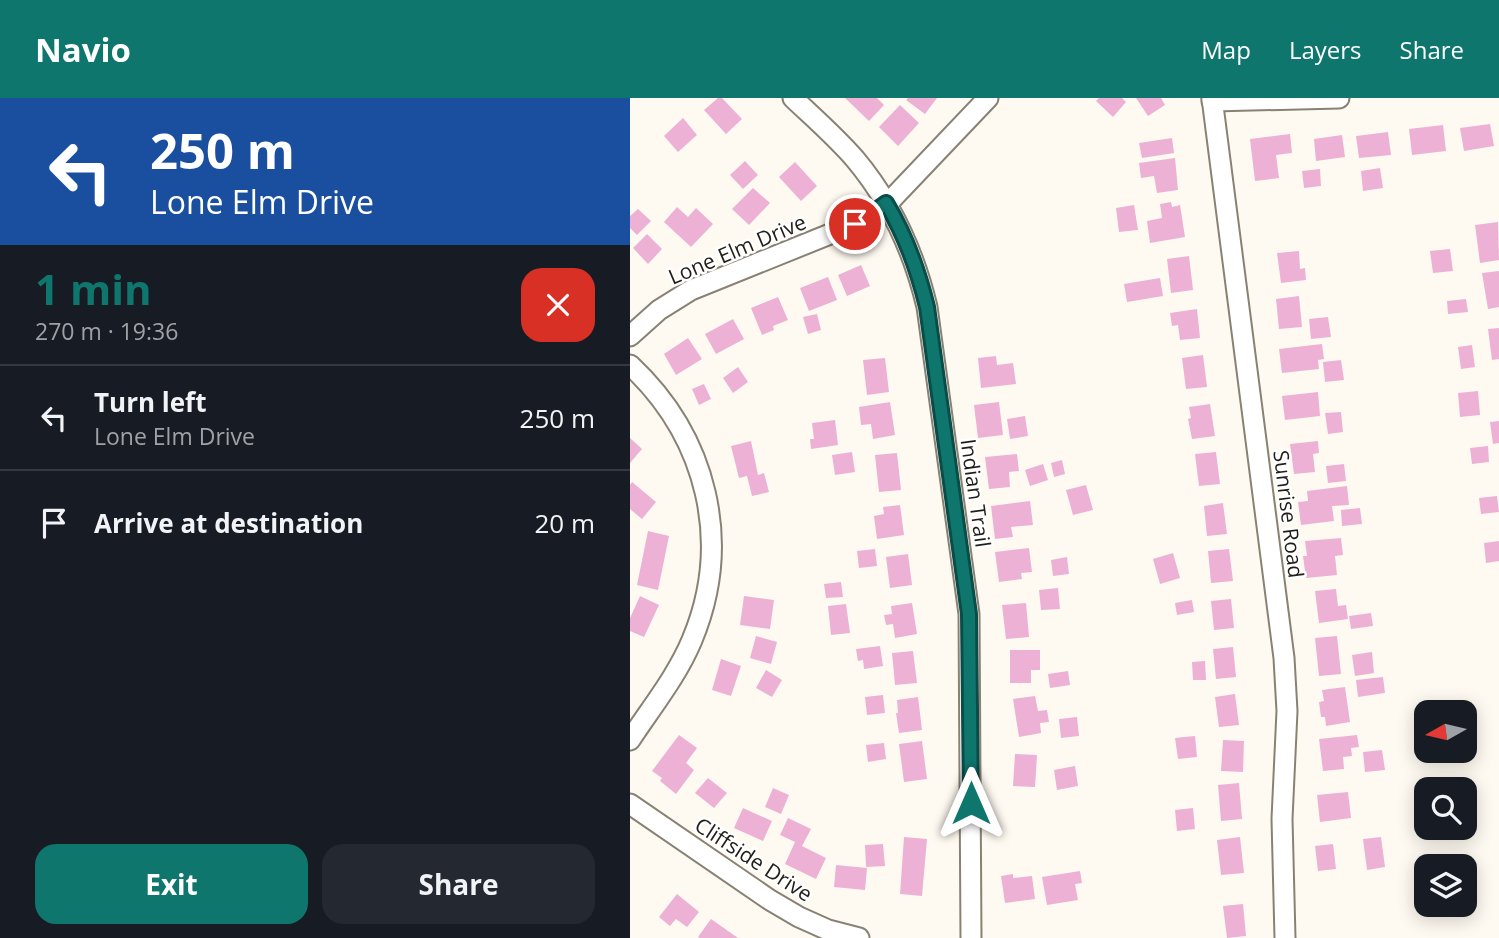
<!DOCTYPE html>
<html lang="en">
<head>
<meta charset="utf-8">
<style>
  :root { --surface:#171b24; --page:#242831; --text:#f1f3f6; --muted:#9ea1a6; --line:#363941; --accent:#0f766e }
  body { margin:0; font-family:"Open Sans",sans-serif; background:var(--page); color:var(--text); height:100vh; display:flex; flex-direction:column; font-size:26px; white-space:nowrap }
  * { box-sizing:border-box; margin:0 }
  p { font-size:23px; color:var(--muted) }
  .icon { flex:none; width:38px; height:38px; fill:none; stroke:currentColor; stroke-width:2; stroke-linecap:round; stroke-linejoin:round }
  .map { position:relative; flex:1; overflow:hidden }
  .sheet { display:flex; flex-direction:column; background:var(--surface); width:630px }
  .sheet>* { flex:none }
  .banner { background:#1a4fa0; color:#fff; overflow:hidden }
  .needle { width:46px; rotate:262deg }
  .tools { position:absolute; left:784px; top:602px; display:grid; gap:14px }
  .tools a { display:grid; place-items:center; width:63px; height:63px; border-radius:14px; background:var(--surface); box-shadow:0 4px 18px #0003; font-size:35px }
  .pin { position:absolute; display:grid; place-items:center; width:60px; height:60px; color:#fff; margin:-30px; border:4px solid #fff; border-radius:50%; box-shadow:0 2px 7px #0007 }
  .me { position:absolute; width:77px; margin:-38px; rotate:0deg; stroke-linejoin:round; filter:drop-shadow(0 0 5px #0008) }
  .turn { display:flex; align-items:center; gap:24px; height:147px; padding:0 35px; font-size:32px }
  .turn .icon { width:91px; height:91px; stroke-width:2.5 }
  .turn b { display:block; font-size:49px; line-height:60px }
  .round { display:grid; place-items:center; flex:none; width:74px; height:74px; border-radius:21px; background:var(--page) }
  .headline { display:flex; align-items:center; justify-content:space-between; height:119px; padding:0 35px }
  h1 { font-size:42px; font-weight:700; line-height:52px; color:var(--accent) }
  .action { display:flex; gap:14px; margin-top:auto; padding:14px 35px }
  .action a { flex:1; height:80px; border-radius:21px; background:var(--accent); color:#fff; font-size:28px; font-weight:700; line-height:80px; text-align:center }
  .action a+a { background:var(--page); color:var(--text) }
  ul { padding:0; list-style:none }
  li { display:flex; align-items:center; gap:21px; height:105px; padding:0 35px; border-top:2px solid var(--line) }
  li div { flex:1 }
  li b { display:block; font-size:26px }
  li em { font-style:normal }
  header { display:flex; align-items:center; gap:42px; box-sizing:border-box; height:98px; padding:0 35px; background:var(--accent); color:#fff }
  header strong { font-size:33px }
  nav { display:flex; gap:38px; margin-inline-start:auto; font-size:24px }
  main { display:flex; flex:1; min-height:0 }
  .map>svg:first-child { display:block }
  .building { fill:#ecb1d4 }
  .lines { fill:none; stroke-linecap:round; stroke-linejoin:round }
  .minor-casing { stroke:#898274; stroke-width:23 }
  .minor { stroke:#fff; stroke-width:19 }
  .route-casing { stroke:#0a4d48; stroke-width:18 }
  .route { stroke:#0f766e; stroke-width:12 }
  .labels { text-anchor:middle; dominant-baseline:central; stroke-width:5; stroke-linejoin:round; paint-order:stroke }
  .street-label { font-size:21px; fill:#201e18; stroke:#fff }
</style>
</head>
<body>
<header>
<strong>Navio</strong>
<nav><a>Map</a><a>Layers</a><a>Share</a></nav>
</header>
<main>
<section class="sheet">
<div class="banner">
<div class="turn"><svg class="icon" aria-label="left" viewBox="0 0 24 24"><path d="M17 20v-9H6M10 6l-5 5 5 5"/></svg><div><b>250 m</b>Lone Elm Drive</div></div>
</div>
<div class="headline"><div><h1>1 min</h1><p>270 m · 19:36</p></div><a class="round" style="background:#d93025;color:#fff"><svg class="icon" aria-label="close" viewBox="0 0 24 24"><path d="M6 6l12 12M18 6L6 18"/></svg></a></div>
<ul>
<li><svg class="icon" aria-label="left" viewBox="0 0 24 24"><path d="M17 20v-9H6M10 6l-5 5 5 5"/></svg><div><b>Turn left</b><p>Lone Elm Drive</p></div><em>250 m</em></li>
<li><svg class="icon" aria-label="arrive" viewBox="0 0 24 24"><path d="M6 21V4h12l-3 4 3 4H6"/></svg><div><b>Arrive at destination</b></div><em>20 m</em></li>
</ul>
<div class="action"><a>Exit</a><a>Share</a></div>
</section>
<div class="map">
<svg width="869" height="840" viewBox="0 0 869 840">
  <rect width="100%" height="100%" fill="#fffaf1"/>
  <!-- building -->
  <g class="building">
    <path d="M88,0H92L112,21L96,36L74,12Z"/>
    <path d="M215,0H247L254,7L239,23Z"/>
    <path d="M278,0H307L295,16L276,2Z"/>
    <path d="M469,0H492L496,4L483,19L466,3Z"/>
    <path d="M506,0H531L535,7L518,18Z"/>
    <path d="M270,7L289,25L268,48L249,29Z"/>
    <path d="M53,20L67,37L48,54L34,38Z"/>
    <path d="M860,26L864,48L834,53L830,30Z"/>
    <path d="M813,27L816,53L782,57L779,31Z"/>
    <path d="M758,34L761,57L729,60L726,38Z"/>
    <path d="M660,36L662,55L646,57L649,80L625,83L620,41Z"/>
    <path d="M712,37L715,59L686,63L684,41Z"/>
    <path d="M542,40L544,55L512,60L509,45Z"/>
    <path d="M545,60L548,92L527,95L524,78L511,80L509,65Z"/>
    <path d="M115,63L128,77L113,91L100,77Z"/>
    <path d="M165,64L187,88L171,103L149,79Z"/>
    <path d="M750,70L753,90L733,93L731,73Z"/>
    <path d="M690,71L691,88L674,90L672,73Z"/>
    <path d="M123,90L140,105L119,127L102,111Z"/>
    <path d="M541,104L542,109L550,107L555,139L520,145L517,123L532,120L530,106Z"/>
    <path d="M504,107L508,132L489,134L486,110Z"/>
    <path d="M47,109L58,119L66,110L83,126L61,149L34,124Z"/>
    <path d="M8,111L21,123L7,137L0,130V118Z"/>
    <path d="M868,124L869,162L850,165L845,127Z"/>
    <path d="M17,136L32,151L18,166L3,150Z"/>
    <path d="M820,151L823,173L803,175L800,153Z"/>
    <path d="M669,153L670,171L675,170L676,182L651,185L647,155Z"/>
    <path d="M559,158L563,192L541,195L537,161Z"/>
    <path d="M231,167L240,188L217,198L208,177Z"/>
    <path d="M869,173V209L858,211L852,175Z"/>
    <path d="M198,179L207,202L179,213L170,190Z"/>
    <path d="M530,180L533,198L497,204L494,186Z"/>
    <path d="M669,198L672,229L649,231L646,201Z"/>
    <path d="M148,199L158,222L143,228L144,232L132,237L121,210Z"/>
    <path d="M836,201L838,214L818,216L817,203Z"/>
    <path d="M567,211L570,240L550,242L548,227L542,228L540,215Z"/>
    <path d="M187,216L191,232L178,236L173,219Z"/>
    <path d="M698,219L701,239L681,241L679,221Z"/>
    <path d="M103,221L114,241L86,256L75,236Z"/>
    <path d="M869,230V261L862,262L858,231Z"/>
    <path d="M58,240L72,261L46,277L34,256Z"/>
    <path d="M692,246L694,261L688,262L689,271L652,275L649,251Z"/>
    <path d="M842,247L845,269L831,271L828,249Z"/>
    <path d="M573,257L577,289L556,291L552,260Z"/>
    <path d="M366,258L367,267L383,265L386,286L351,290L348,260Z"/>
    <path d="M255,260L259,294L237,297L233,262Z"/>
    <path d="M711,262L714,282L695,284L693,264Z"/>
    <path d="M108,269L118,284L103,295L93,280Z"/>
    <path d="M74,286L81,301L69,307L62,291Z"/>
    <path d="M848,293L850,317L830,319L828,295Z"/>
    <path d="M688,294L690,318L655,322L652,298Z"/>
    <path d="M260,304L265,337L243,341L241,326L231,327L229,309Z"/>
    <path d="M369,304L373,337L348,340L344,307Z"/>
    <path d="M580,306L585,338L562,341L558,321L561,320L559,309Z"/>
    <path d="M711,314L713,334L698,336L695,315Z"/>
    <path d="M395,318L398,338L380,341L377,321Z"/>
    <path d="M205,322L208,347L181,351L180,341H184L182,325Z"/>
    <path d="M869,323V345L863,346L860,324Z"/>
    <path d="M0,340L12,351L0,365Z"/>
    <path d="M121,343L128,377L134,375L139,394L122,398L117,378L109,380L101,348Z"/>
    <path d="M688,343L689,355L683,356L685,374L664,376L660,346Z"/>
    <path d="M858,348L859,364L842,366L840,350Z"/>
    <path d="M222,354L225,374L205,377L202,357Z"/>
    <path d="M586,354L590,386L569,388L565,356Z"/>
    <path d="M267,355L271,392L249,394L245,357Z"/>
    <path d="M387,356L389,373L379,374L380,389L359,391L355,359Z"/>
    <path d="M432,362L435,376L424,379L421,365Z"/>
    <path d="M413,366L418,382L400,388L395,372Z"/>
    <path d="M714,366L716,383L698,385L696,368Z"/>
    <path d="M2,384L26,404L12,421L0,411V387Z"/>
    <path d="M456,387L463,412L443,417L436,392Z"/>
    <path d="M717,388L719,407L702,408L704,423L671,427L668,404L678,403L677,393Z"/>
    <path d="M867,398L869,414L851,416L849,400Z"/>
    <path d="M400,403L403,427L381,429L383,439L365,441L361,408Z"/>
    <path d="M593,405L597,436L577,438L574,408Z"/>
    <path d="M270,407L274,437L247,441L244,418L254,416L253,409Z"/>
    <path d="M730,410L732,426L712,428L711,412Z"/>
    <path d="M18,433L39,438L28,492L7,487Z"/>
    <path d="M711,440L713,457L705,458L707,477L676,480L673,458H677L675,443Z"/>
    <path d="M869,443V463L856,465L854,445Z"/>
    <path d="M399,450L402,474L391,475L392,481L369,484L365,454Z"/>
    <path d="M245,451L247,468L229,470L227,453Z"/>
    <path d="M599,451L603,483L581,485L578,453Z"/>
    <path d="M543,455L550,480L530,486L523,461Z"/>
    <path d="M278,456L282,487L260,490L256,459Z"/>
    <path d="M437,459L439,476L423,478L421,462Z"/>
    <path d="M211,484L213,499L196,500L194,486Z"/>
    <path d="M428,490L430,511L411,512L409,492Z"/>
    <path d="M706,491L708,508L716,507L718,521L689,525L685,493Z"/>
    <path d="M10,498L29,507L14,539L0,533V520Z"/>
    <path d="M114,498L144,502L140,531L110,527Z"/>
    <path d="M601,501L604,530L584,532L581,503Z"/>
    <path d="M562,502L564,514L547,517L545,505Z"/>
    <path d="M282,505L287,536L265,540L263,526L256,527L254,517L262,516L261,508Z"/>
    <path d="M396,505L399,539L376,541L372,507Z"/>
    <path d="M216,506L220,535L201,537L198,508Z"/>
    <path d="M741,515L743,528L721,531L719,518Z"/>
    <path d="M126,538L147,544L141,566L120,560Z"/>
    <path d="M707,538L711,576L689,578L685,540Z"/>
    <path d="M250,548L253,568L234,571L233,562L228,563L226,551Z"/>
    <path d="M603,549L606,579L586,581L583,551Z"/>
    <path d="M380,552H410V572H401V585H380Z"/>
    <path d="M283,553L287,585L265,587L262,555Z"/>
    <path d="M742,554L744,575L725,578L722,557Z"/>
    <path d="M91,561L111,568L101,598L82,592Z"/>
    <path d="M575,563L576,582H563L562,564Z"/>
    <path d="M136,572L152,582L142,599L126,590Z"/>
    <path d="M438,573L440,587L420,590L418,576Z"/>
    <path d="M753,579L755,595L728,599L726,582Z"/>
    <path d="M715,589L720,624L696,628L695,619H691L689,604L694,603L692,592Z"/>
    <path d="M605,596L609,627L589,629L585,599Z"/>
    <path d="M253,597L255,615L237,617L235,599Z"/>
    <path d="M405,598L408,613L417,612L419,624L410,625L411,635L389,639L383,601Z"/>
    <path d="M288,599L292,632L269,635L266,615H268L267,602Z"/>
    <path d="M447,619L449,638L431,640L429,621Z"/>
    <path d="M49,637L67,650L56,665L64,672L46,696L30,683L32,680L22,673Z"/>
    <path d="M727,637L729,649L721,650L722,658L713,659L714,671L693,673L689,641Z"/>
    <path d="M565,638L567,659L548,661L545,640Z"/>
    <path d="M593,642L614,643L613,674L591,673Z"/>
    <path d="M292,643L297,681L274,684L269,646Z"/>
    <path d="M254,645L256,661L238,664L236,647Z"/>
    <path d="M752,652L755,672L735,674L733,654Z"/>
    <path d="M385,656L407,657L405,689L383,688Z"/>
    <path d="M445,668L448,688L427,692L424,672Z"/>
    <path d="M78,680L97,695L84,710L65,695Z"/>
    <path d="M609,685L612,721L591,723L588,687Z"/>
    <path d="M143,690L159,697L151,716L135,709Z"/>
    <path d="M718,694L721,720L690,724L687,697Z"/>
    <path d="M113,710L142,723L133,743L104,730Z"/>
    <path d="M563,710L565,731L547,733L545,712Z"/>
    <path d="M158,720L181,731L172,748L196,760L186,781L155,766L165,744L150,737Z"/>
    <path d="M274,739L297,741L292,798L270,796Z"/>
    <path d="M610,739L614,775L591,777L587,742Z"/>
    <path d="M751,739L755,769L737,772L733,741Z"/>
    <path d="M253,746L255,768L236,769L235,747Z"/>
    <path d="M703,746L706,771L688,773L685,748Z"/>
    <path d="M206,767L237,770L235,792L204,789Z"/>
    <path d="M450,773L452,785L445,786L448,802L417,807L412,779Z"/>
    <path d="M383,776V780L402,778L405,801L375,805L371,778Z"/>
    <path d="M47,796L69,814L57,829L46,821L40,828L29,819Z"/>
    <path d="M613,806L616,838L597,840L593,808Z"/>
    <path d="M81,821L108,840H70L68,839Z"/>
  </g>
  <g class="lines">
    <defs>
      <g id="minor">
        <path d="M163,0C184,20 206,39 225,61C261,104 284,154 297,209L339,516L341,840"/>
        <path d="M582,0L654,560L657,613L652,721L655,840"/>
        <path d="M582,3L709,0"/>
        <path d="M0,238L29,212L61,192L215,130L235,120L260,103L358,0"/>
        <path d="M0,267C77,339 103,444 62,542C47,578 21,610 0,642"/>
        <path d="M0,706L140,802L169,819L198,832L229,840"/>
      </g>
    </defs>
    <!-- minor casing -->
    <use href="#minor" class="minor-casing"/>
    <!-- minor -->
    <use href="#minor" class="minor"/>
  </g>
  <g class="lines">
    <defs>
      <path id="route" d="M225,126L245,113L256,105C276,138 288,172 297,209L339,516L341,705"/>
    </defs>
    <!-- route casing -->
    <use href="#route" class="route-casing"/>
    <!-- route -->
    <use href="#route" class="route"/>
  </g>
  <g class="labels">
    <!-- street labels -->
    <g class="street-label">
      <text transform="translate(107 151) rotate(-23)">Lone Elm Drive</text>
      <text transform="translate(346 395) rotate(82)">Indian Trail</text>
      <text transform="translate(659 416) rotate(83)">Sunrise Road</text>
      <text transform="translate(124 761) rotate(33)">Cliffside Drive</text>
    </g>
  </g>
</svg>
<div class="tools">
<a><svg class="needle" viewBox="-14 -14 28 28"><path d="M0-13l5 13h-10z" fill="#e53935"/><path d="M0 13l5-13h-10z" fill="#9ea1a6"/></svg></a>
<a><svg class="icon" aria-label="search" viewBox="0 0 24 24"><circle cx="10" cy="10" r="6"/><path d="M15 15l6 6"/></svg></a>
<a><svg class="icon" aria-label="layers" viewBox="0 0 24 24"><path d="M12 4l9 5-9 5-9-5zM3 14l9 5 9-5"/></svg></a>
</div>
<div class="pin" style="left:225px;top:126px;background:#d93025"><svg class="icon" aria-label="arrive" viewBox="0 0 24 24"><path d="M6 21V4h12l-3 4 3 4H6"/></svg></div>
<svg class="me" style="left:341px;top:705px" viewBox="-20 -20 40 40"><path d="M0-17L14 15 0 8-14 15z" fill="#0f766e" stroke="#fff" stroke-width="4"/></svg>
</div>
</main>
</body>
</html>
